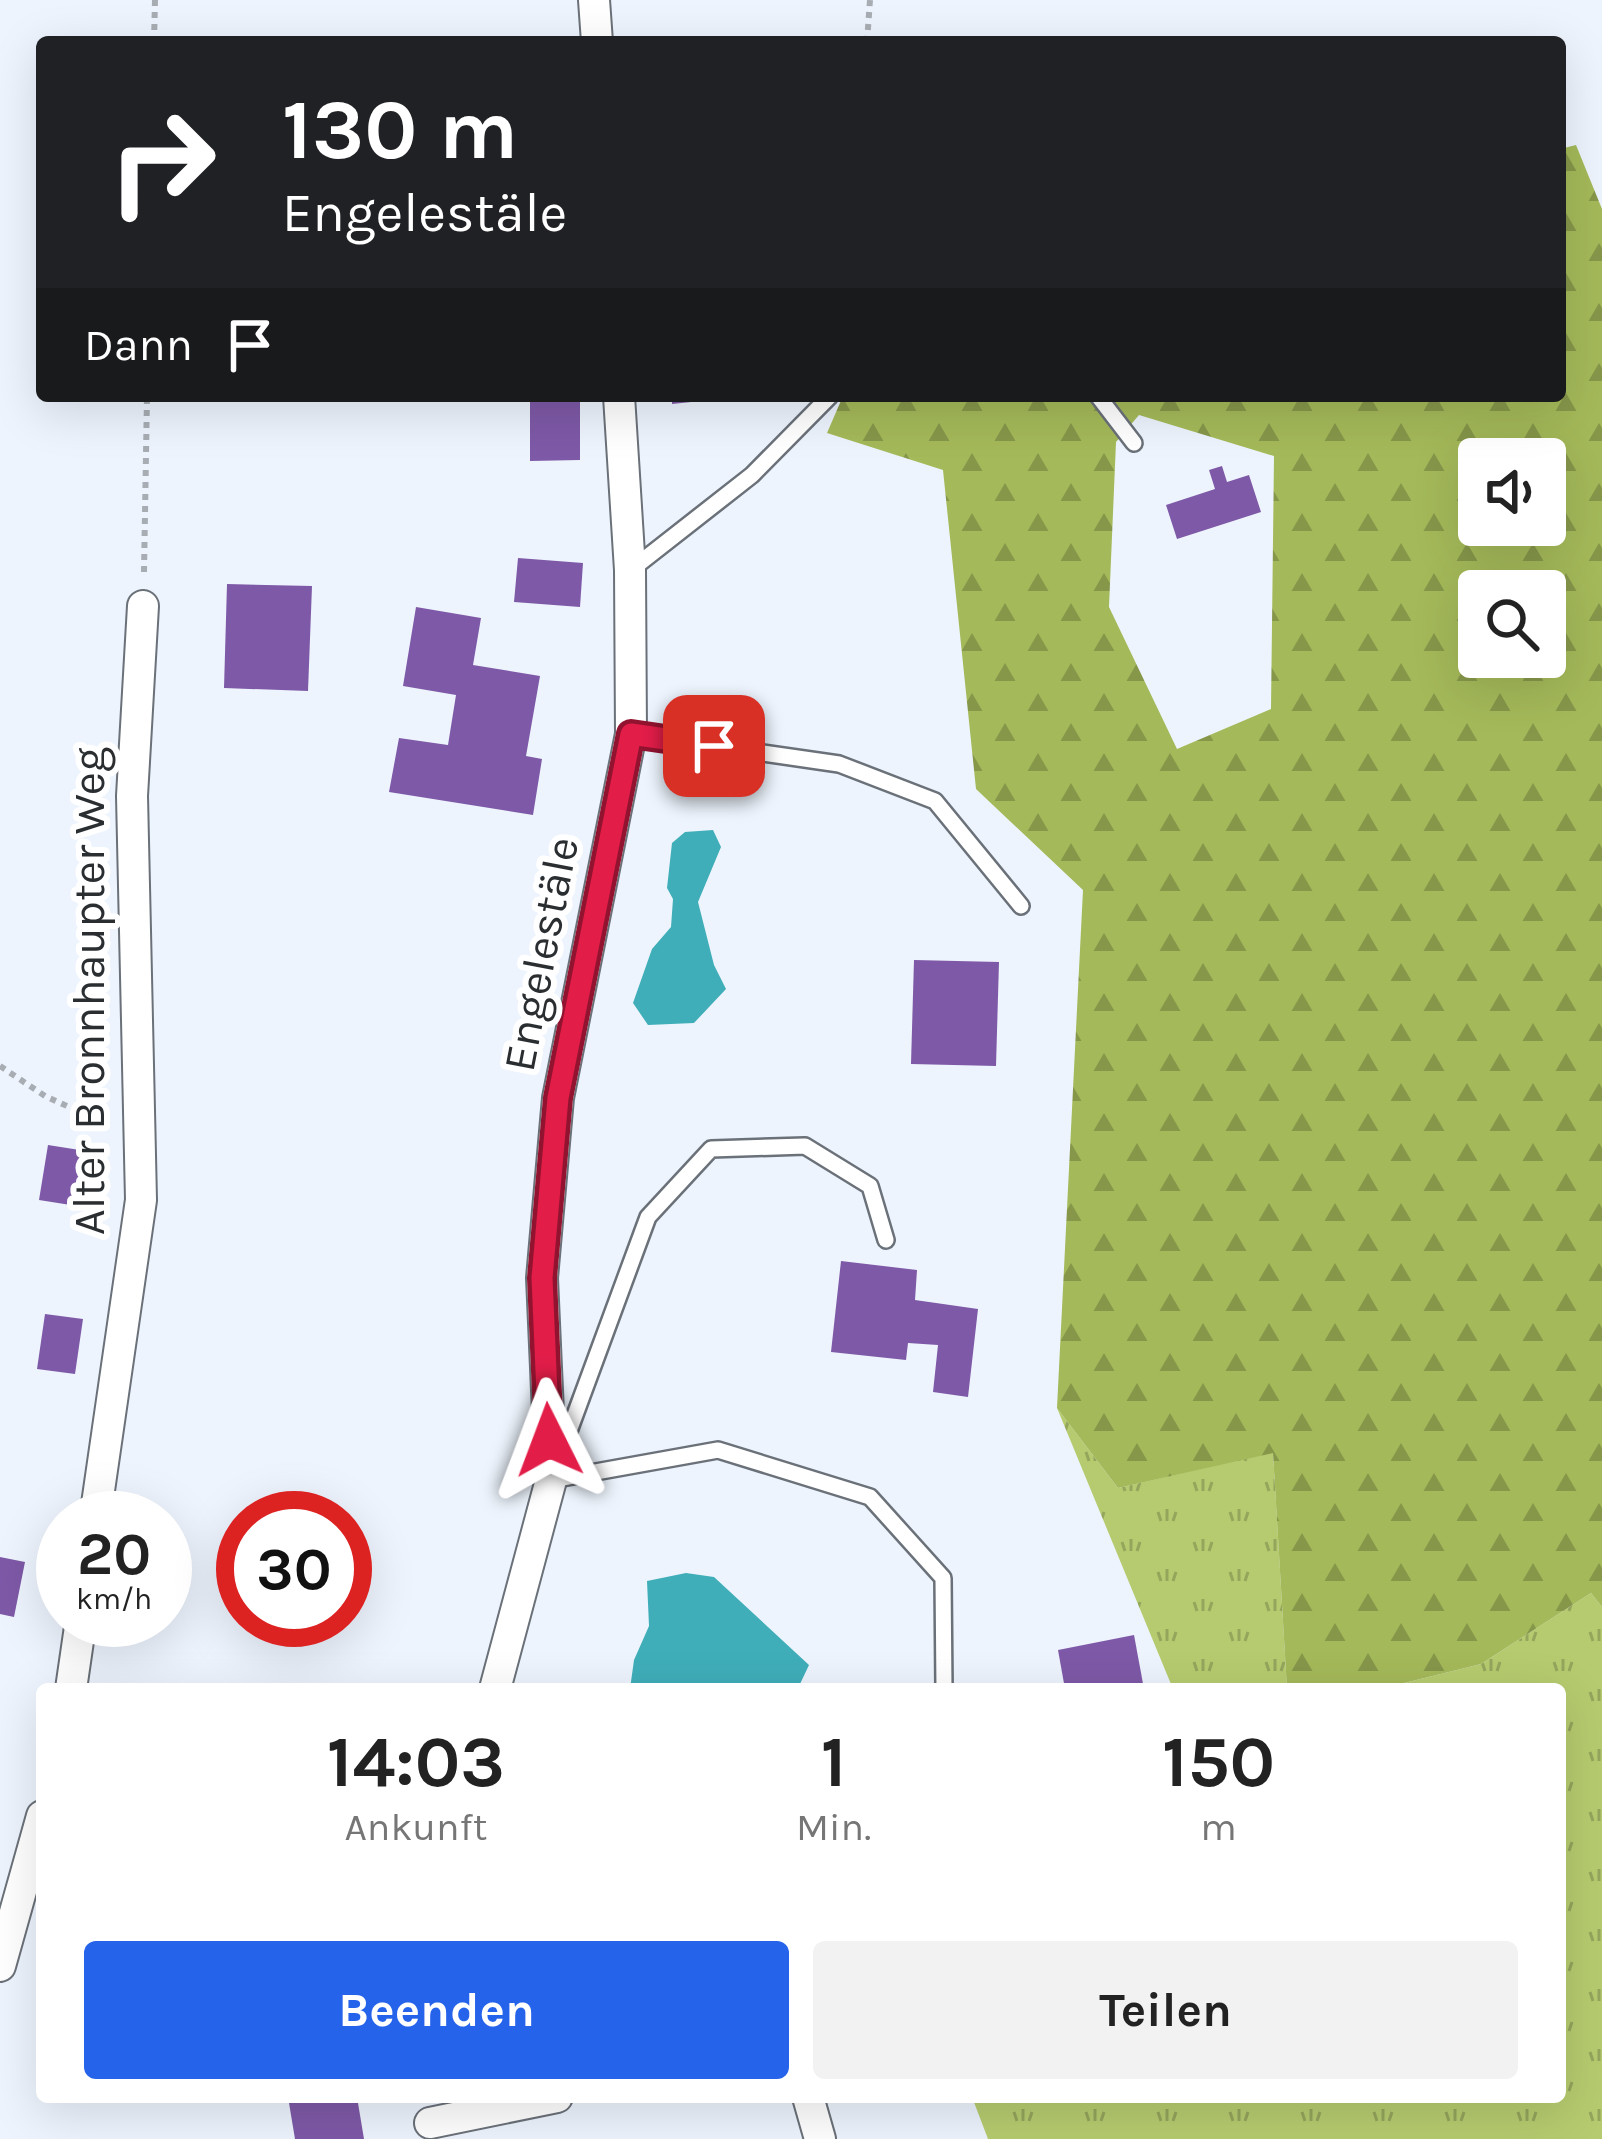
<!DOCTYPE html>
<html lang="de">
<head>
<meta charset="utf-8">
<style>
  :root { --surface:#fff; --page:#f2f2f2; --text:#222; --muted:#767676; --accent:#2563eb }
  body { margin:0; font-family:Karla,sans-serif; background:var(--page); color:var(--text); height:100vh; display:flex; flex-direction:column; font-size:45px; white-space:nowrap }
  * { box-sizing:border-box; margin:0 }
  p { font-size:39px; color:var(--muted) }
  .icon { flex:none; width:66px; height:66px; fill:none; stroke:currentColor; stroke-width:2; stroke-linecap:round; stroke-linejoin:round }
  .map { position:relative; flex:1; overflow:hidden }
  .panel { position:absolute; left:36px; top:1683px; width:1530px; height:420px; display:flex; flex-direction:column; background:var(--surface); border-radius:12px; box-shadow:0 12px 48px #0002 }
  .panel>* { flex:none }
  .guide { position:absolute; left:36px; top:36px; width:1530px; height:366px; border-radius:12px; box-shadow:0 12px 48px #0002; background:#202124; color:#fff; overflow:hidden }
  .controls { position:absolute; left:1458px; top:438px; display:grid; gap:24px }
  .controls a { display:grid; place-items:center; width:108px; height:108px; border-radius:12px; background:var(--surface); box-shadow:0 12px 48px #0002; font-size:60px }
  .speed { position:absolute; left:36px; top:1491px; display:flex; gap:24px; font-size:60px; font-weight:700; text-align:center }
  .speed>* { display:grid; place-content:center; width:156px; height:156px; border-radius:50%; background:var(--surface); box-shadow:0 12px 48px #0002; line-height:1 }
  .speed small { font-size:30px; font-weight:400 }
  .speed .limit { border:18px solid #d22; background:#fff; color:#111 }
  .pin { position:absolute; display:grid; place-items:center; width:102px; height:102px; color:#fff; margin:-51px; border-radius:24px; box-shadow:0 6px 18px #0006 }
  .me { position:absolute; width:132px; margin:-66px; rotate:357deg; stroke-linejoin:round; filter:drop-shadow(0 0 9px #0008) }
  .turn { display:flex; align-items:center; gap:42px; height:252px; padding:0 48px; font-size:54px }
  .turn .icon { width:156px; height:156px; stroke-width:2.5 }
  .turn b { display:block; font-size:84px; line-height:102px }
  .then { display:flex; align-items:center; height:114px; padding:0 48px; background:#0003; gap:24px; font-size:45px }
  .eta { display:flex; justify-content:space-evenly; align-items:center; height:204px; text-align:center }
  .eta b { font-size:72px; font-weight:700; line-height:84px }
  .button { display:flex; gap:24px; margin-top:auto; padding:24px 48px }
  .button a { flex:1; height:138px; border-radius:12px; background:var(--accent); color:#fff; font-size:48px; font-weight:700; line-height:138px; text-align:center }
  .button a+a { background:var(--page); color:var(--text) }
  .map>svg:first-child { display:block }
  .grass { fill:url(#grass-tufts) }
  .forest { fill:url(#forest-firs); fill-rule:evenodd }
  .water { fill:#3faeb9 }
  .building { fill:#7e59a7 }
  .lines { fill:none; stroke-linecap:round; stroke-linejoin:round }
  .lane-casing { stroke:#6b7179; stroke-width:20 }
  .street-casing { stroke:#6b7179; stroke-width:34 }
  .path { stroke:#a8adb4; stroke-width:6; stroke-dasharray:6 6; stroke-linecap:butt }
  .lane { stroke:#fff; stroke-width:15 }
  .street { stroke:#fff; stroke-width:30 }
  .route-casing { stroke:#92132f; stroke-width:30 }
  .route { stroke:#e11d48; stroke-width:21 }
  .labels { text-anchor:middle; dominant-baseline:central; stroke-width:12; stroke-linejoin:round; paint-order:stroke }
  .street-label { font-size:45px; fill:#2b2e31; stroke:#fff }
</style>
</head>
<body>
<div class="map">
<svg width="1602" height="2139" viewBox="0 0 1602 2139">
  <defs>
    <pattern id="grass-tufts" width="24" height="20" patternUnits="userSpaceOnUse" patternTransform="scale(3)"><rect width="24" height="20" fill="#b6cb6f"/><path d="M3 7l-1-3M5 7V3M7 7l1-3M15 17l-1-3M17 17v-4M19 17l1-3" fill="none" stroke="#94a55c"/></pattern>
    <pattern id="forest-firs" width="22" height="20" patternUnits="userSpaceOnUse" patternTransform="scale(3)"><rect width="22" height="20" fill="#a4b959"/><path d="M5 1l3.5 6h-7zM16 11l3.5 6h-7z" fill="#86974a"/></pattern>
  </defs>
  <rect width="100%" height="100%" fill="#edf4fd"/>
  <!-- grass -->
  <g class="grass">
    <path d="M1057,1408L1118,1488L1273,1452L1287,1689H1173Z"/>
    <path d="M1591,1593L1602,1607V2139H988L972,2097H1560V1689H1380L1481,1664Z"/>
  </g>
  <!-- forest -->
  <path class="forest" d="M1576,145L1602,209V1607L1591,1593L1481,1664L1380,1689H1287L1273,1453L1118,1488L1057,1408L1083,890L976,789L943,470L827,433L843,396H1560V149ZM1139,415L1274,456L1271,709L1177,749L1109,607L1116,442ZM1479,459H1545V525H1479ZM1479,591H1545V657H1479Z"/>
  <!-- water -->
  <g class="water">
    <path d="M713,830L721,847L698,902L714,965L726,989L694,1023L648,1025L633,1003L652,949L671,927L673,899L667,888L672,843L685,832Z"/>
    <path d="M686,1573L714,1577L809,1665L800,1684L786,1689H630L634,1660L649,1626L647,1581Z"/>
  </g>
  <!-- building -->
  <g class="building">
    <path d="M530,396H580V460L530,461Z"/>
    <path d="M672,396H720V399L672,404Z"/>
    <path d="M1222,466L1227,482L1249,475L1261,512L1177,539L1166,505L1215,489L1209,470Z"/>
    <path d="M518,558L583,563L580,607L514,602Z"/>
    <path d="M227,584L312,586L308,691L224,688Z"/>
    <path d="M416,607L481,618L473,665L540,676L526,756L542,759L533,815L389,792L399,738L448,745L456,695L403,686Z"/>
    <path d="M914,960L999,962L996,1066L911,1064Z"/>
    <path d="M48,1145L86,1151L77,1206L39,1200Z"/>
    <path d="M841,1261L917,1270L915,1300L978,1309L968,1397L933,1392L938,1345L908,1343L906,1360L831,1352Z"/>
    <path d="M45,1314L83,1319L75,1374L37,1369Z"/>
    <path d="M0,1557L25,1562L14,1617L0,1614Z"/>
    <path d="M1134,1635L1144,1689H1065L1058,1650Z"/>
    <path d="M288,2097H357L364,2139H295Z"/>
  </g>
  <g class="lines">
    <defs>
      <g id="lane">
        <path d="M1098,396L1134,443"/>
        <path d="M632,569L752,475L830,396"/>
        <path d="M631,734L839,764L935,801L1021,906"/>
        <path d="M886,1240L870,1186L805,1146L711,1149L648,1217L551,1480L718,1450L870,1497L943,1578L944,1689"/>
      </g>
      <g id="street">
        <path d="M594,0L597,42"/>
        <path d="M95,1518L141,1200L132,796L143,606"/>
        <path d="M71,1689L81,1620"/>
        <path d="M495,1689L551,1480L542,1278L558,1098L631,734L630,570L619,396"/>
        <path d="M0,1966L42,1816"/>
        <path d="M808,2097L820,2139"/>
        <path d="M430,2123L557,2097"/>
      </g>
    </defs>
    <!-- lane casing -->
    <use href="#lane" class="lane-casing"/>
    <!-- street casing -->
    <use href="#street" class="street-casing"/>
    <!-- path -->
    <g class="path">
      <path d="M154,42L155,0"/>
      <path d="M867,42L870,0"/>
      <path d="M144,572L147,396"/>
      <path d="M0,1066L45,1096L109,1125"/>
    </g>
    <!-- lane -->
    <use href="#lane" class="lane"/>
    <!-- street -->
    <use href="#street" class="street"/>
  </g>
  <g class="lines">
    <defs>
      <path id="route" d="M549,1440L542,1278L558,1098L631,734L714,746"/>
    </defs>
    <!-- route casing -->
    <use href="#route" class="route-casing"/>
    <!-- route -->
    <use href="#route" class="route"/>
  </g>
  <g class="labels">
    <!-- street labels -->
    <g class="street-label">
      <text transform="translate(541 954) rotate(-79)">Engelestäle</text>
      <text transform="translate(89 991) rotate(-90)">Alter Bronnhaupter Weg</text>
    </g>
  </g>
</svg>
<div class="controls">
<a><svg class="icon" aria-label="sound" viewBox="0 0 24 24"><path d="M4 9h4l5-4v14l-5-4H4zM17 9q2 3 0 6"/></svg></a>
<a><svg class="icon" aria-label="search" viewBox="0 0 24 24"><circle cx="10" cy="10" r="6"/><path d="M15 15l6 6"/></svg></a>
</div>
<div class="speed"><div>20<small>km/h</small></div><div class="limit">30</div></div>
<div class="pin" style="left:714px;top:746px;background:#d93025"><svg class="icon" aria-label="arrive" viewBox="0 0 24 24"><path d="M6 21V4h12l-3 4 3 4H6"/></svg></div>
<svg class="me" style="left:549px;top:1440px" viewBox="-20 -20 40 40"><path d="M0-17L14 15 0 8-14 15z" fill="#e11d48" stroke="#fff" stroke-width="4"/></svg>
<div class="guide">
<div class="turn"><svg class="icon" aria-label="right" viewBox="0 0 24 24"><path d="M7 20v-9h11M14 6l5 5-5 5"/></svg><div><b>130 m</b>Engelestäle</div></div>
<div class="then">Dann<svg class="icon" aria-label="arrive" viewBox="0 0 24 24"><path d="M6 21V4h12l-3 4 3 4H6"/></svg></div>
</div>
<section class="panel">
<div class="eta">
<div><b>14:03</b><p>Ankunft</p></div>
<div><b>1</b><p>Min.</p></div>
<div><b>150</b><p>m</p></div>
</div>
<div class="button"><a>Beenden</a><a>Teilen</a></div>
</section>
</div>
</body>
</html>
